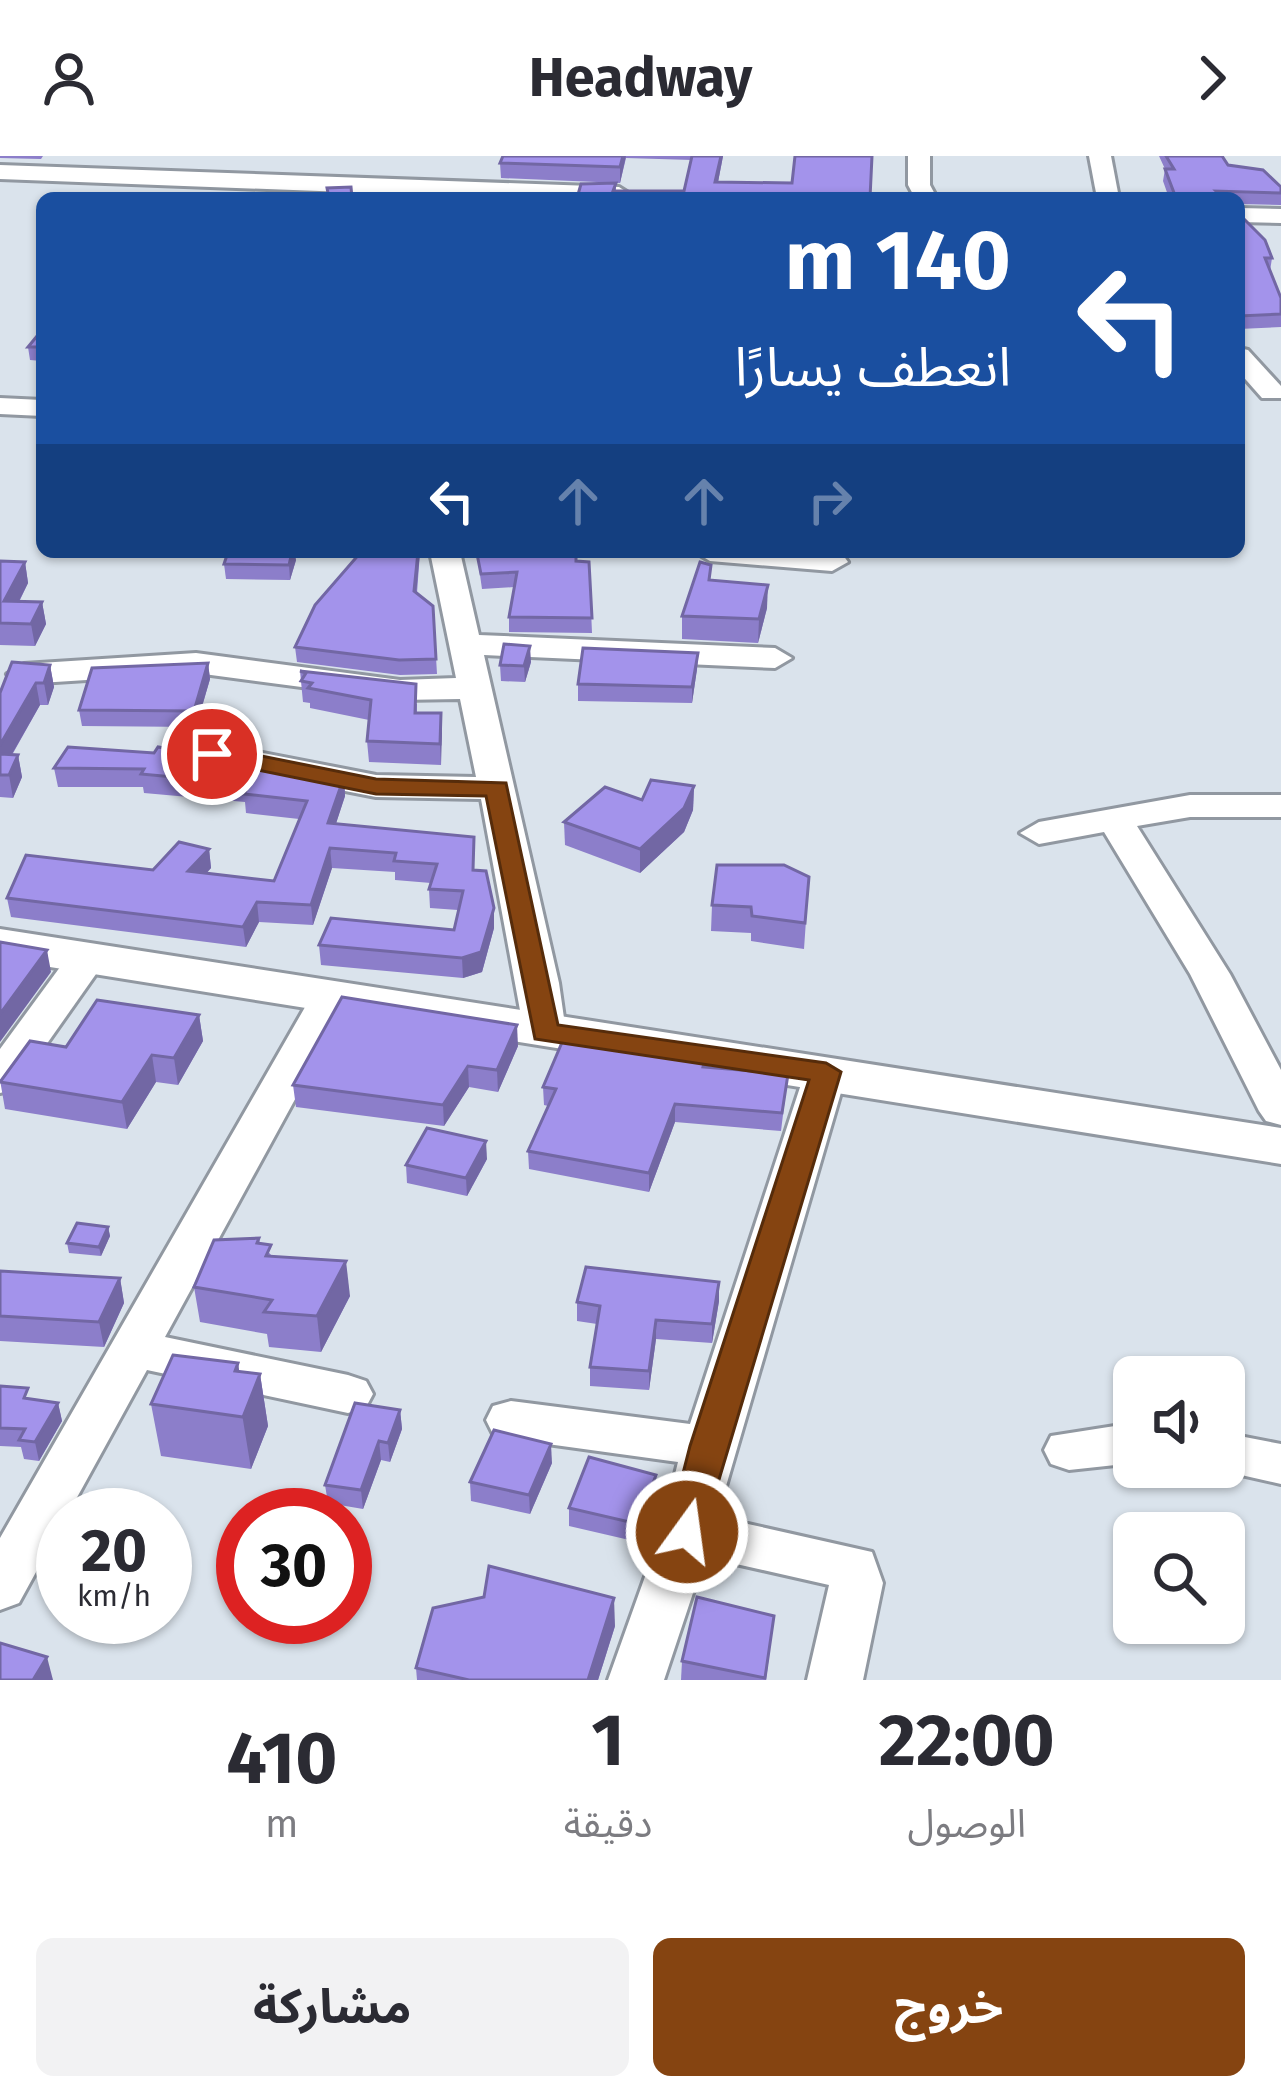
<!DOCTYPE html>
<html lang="ar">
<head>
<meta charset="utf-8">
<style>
  :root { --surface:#fff; --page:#f2f2f3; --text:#2b2b33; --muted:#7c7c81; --accent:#854411 }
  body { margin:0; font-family:"Fira Sans","Noto Sans Arabic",sans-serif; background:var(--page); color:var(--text); direction:rtl; height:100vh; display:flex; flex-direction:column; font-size:45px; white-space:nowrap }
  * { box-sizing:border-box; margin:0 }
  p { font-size:39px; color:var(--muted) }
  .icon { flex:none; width:66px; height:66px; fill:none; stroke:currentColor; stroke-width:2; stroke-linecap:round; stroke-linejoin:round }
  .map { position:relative; height:1524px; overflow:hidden; direction:ltr }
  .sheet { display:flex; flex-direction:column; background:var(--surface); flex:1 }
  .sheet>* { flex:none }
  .top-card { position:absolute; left:36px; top:36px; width:1209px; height:366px; border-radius:18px; box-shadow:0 3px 9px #0004; direction:rtl; background:#1a4fa0; color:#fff; overflow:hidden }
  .fabs { position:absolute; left:1113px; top:1200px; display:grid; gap:24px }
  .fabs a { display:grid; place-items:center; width:132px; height:132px; border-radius:18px; background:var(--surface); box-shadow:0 3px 9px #0004; font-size:60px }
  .speed { position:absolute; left:36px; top:1332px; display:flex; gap:24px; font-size:60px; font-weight:700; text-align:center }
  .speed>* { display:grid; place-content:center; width:156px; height:156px; border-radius:50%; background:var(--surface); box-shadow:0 3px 9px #0004; line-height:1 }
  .speed small { font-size:30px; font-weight:400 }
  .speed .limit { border:18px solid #d22; background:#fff; color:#111 }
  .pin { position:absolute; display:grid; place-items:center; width:102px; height:102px; color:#fff; margin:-51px; border:6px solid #fff; border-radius:50%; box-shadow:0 3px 12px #0007 }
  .me { position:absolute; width:132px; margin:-66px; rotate:14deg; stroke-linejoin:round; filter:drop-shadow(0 0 9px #0008) }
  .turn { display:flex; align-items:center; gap:42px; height:252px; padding:0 36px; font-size:54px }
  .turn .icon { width:156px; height:156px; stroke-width:2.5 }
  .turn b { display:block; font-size:84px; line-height:102px }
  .lanes { display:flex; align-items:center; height:114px; padding:0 36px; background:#0003; justify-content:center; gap:60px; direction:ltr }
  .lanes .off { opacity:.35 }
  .eta { display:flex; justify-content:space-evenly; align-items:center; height:204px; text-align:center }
  .eta b { font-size:72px; font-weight:700; line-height:84px }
  .button { display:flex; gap:24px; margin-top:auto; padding:24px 36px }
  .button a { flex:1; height:138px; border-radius:18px; background:var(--accent); color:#fff; font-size:48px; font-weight:700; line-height:138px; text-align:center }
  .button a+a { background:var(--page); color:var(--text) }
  header { display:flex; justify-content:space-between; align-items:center; height:156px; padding:0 36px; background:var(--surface); font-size:54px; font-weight:700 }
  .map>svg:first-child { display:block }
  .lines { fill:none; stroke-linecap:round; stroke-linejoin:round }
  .minor-casing { stroke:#9198a1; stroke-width:6 }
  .major-casing { stroke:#9198a1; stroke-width:6 }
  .minor { fill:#fff; fill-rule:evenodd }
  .major { fill:#fff; fill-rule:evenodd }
  .wall { fill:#8c7eca }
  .shaded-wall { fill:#7267a4 }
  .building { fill:#a393eb; stroke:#7267a4; stroke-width:3 }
  .route { fill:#854411; stroke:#562c0b; stroke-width:3 }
</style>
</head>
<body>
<header><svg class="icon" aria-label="forward" viewBox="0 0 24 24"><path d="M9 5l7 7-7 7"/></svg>Headway<svg class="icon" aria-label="person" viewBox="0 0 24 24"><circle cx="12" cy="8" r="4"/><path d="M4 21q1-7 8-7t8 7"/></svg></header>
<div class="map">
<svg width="1281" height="1524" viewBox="0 0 1281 1524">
  <rect width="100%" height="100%" fill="#dae3ec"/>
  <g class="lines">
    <defs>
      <g id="minor">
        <path d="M908,0H930V29L937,42H915L908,29Z"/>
        <path d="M1089,0H1111L1119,42H1097Z"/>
        <path d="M0,9L619,31L630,38L503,42L0,23Z"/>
        <path d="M1239,52L1281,53V67L1239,66Z"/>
        <path d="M1239,192L1248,194L1281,230V242H1262L1239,216Z"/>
        <path d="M0,242L42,244V260L0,258Z"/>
        <path d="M430,396H460L479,479L775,492L792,502L775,512L484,499L559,827L566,876L560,885H530L524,876L481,643L376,641L212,609L194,598L212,587L376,619L476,621L460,543L400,544L196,517L24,528L7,518L24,508L196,497L400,524L456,522Z"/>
        <path d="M695,396H823L843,399L848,406L832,415L710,405Z"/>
        <path d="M1190,639H1281V661H1190L1137,670L1230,818L1281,914V969L1266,965L1259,955L1190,818L1104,676L1039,688L1020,677L1039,666Z"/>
        <path d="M88,789L102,792L108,801L15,933L0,937V893L74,792Z"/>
        <path d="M332,826L346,830L352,839L165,1181L348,1219L366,1225L373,1238L366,1251L348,1257L147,1214L19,1447L0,1454V1382L312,839L318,830Z"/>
        <path d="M826,902L841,906L847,916L717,1361L872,1396L883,1427L863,1524H807L829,1429L705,1401L664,1524H608L661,1376L678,1306L511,1283L493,1278L486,1264L493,1250L511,1245L690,1268L805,916L811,906Z"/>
        <path d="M1134,1267V1307L1069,1314L1051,1308L1044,1294L1051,1280Z"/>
        <path d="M1224,1277L1281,1288V1328L1206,1311H1224Z"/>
      </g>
      <path id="major" d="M0,773L1281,972V1008L0,803Z"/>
    </defs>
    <!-- minor casing -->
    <use href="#minor" class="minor-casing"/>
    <!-- major casing -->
    <use href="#major" class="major-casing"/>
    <!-- minor -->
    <use href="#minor" class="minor"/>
    <!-- major -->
    <use href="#major" class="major"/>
  </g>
  <!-- wall -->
  <g class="wall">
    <path d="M0,0H43L41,3L0,2Z"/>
    <path d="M503,0H723L718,26L870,42H577L616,27V35H684L692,4L626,2L620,27L501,22L500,7Z"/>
    <path d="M1159,0H1222L1228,9L1281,37V49L1239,48V42H1169L1163,25L1165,13Z"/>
    <path d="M1239,58L1272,102L1270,115L1281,142V171L1239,173Z"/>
    <path d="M42,174V205L30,204L28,191Z"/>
    <path d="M343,396H420L417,437L433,450L437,518L400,519L297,506L295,491L361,396Z"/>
    <path d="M477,398L589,406L592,477L509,476V461L514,431L482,433Z"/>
    <path d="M296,404L290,424L226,423L224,408Z"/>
    <path d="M0,405L25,406L28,427L19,446H42L46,468L35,490L0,489Z"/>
    <path d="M711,424L767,452L758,487L682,483V460Z"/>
    <path d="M698,497L697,513L692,547L578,545V528Z"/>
    <path d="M531,506L525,526L501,525L500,509Z"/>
    <path d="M208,507L210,523L196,571L82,570L79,554Z"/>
    <path d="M50,509L54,531L48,549H40L12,599H18L22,621L13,642L0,641V537Z"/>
    <path d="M300,515L417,548V557H441V609L369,606L367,585L369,564L310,552V547L303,546Z"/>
    <path d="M68,591L344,621L345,640L336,667L474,681V714L494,772L482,816L463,822L321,809L319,789L454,774L458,754L430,752L429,733L431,727L395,724V716L332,712L313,769L259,766L246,791L11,761L7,742L153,714L209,693L211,712L206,717L274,725L299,663L246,657L245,646L144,637L143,631H58L54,612Z"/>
    <path d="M694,630L693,654L684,676L640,717L565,689L564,666Z"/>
    <path d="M809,721L804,793L751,785V777L711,775L712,749Z"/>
    <path d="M199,859L203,885L178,929L156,926L127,973L5,953L0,924L66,891Z"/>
    <path d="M518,890L498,936L469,931L444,970L296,951L293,929Z"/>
    <path d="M705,904V911L788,918L781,975L675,966L649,1036L529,1013L528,995L548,950L544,949L543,931Z"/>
    <path d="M487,1003L467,1040L407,1027L406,1009Z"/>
    <path d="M108,1071L110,1080L101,1100L69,1097L67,1087Z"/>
    <path d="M259,1082L260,1087L272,1100L350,1140L321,1196L269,1191L267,1178L200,1166L194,1131Z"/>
    <path d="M0,1115L120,1122L124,1147L104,1191L0,1185Z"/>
    <path d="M719,1145L712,1187L656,1183L649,1234L590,1230V1211L597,1168L577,1165V1146Z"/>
    <path d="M238,1207L239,1216L260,1218L268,1270L251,1313L161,1300L151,1248Z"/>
    <path d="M0,1230L30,1243L58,1247L62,1265L39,1305L24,1303L21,1291L0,1290Z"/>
    <path d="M400,1254L402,1273L390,1306L381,1304L363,1353L328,1347L325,1329Z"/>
    <path d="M552,1307L530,1358L471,1345L470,1326Z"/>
    <path d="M656,1319V1337L638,1386L569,1370V1352Z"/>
    <path d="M774,1460L766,1524H681L682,1505Z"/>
    <path d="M615,1470L598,1524H417L416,1512Z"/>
  </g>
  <!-- shaded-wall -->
  <g class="shaded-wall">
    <path d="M623,0H626L620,27V11Z"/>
    <path d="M721,0H723L715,42V26Z"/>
    <path d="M292,396H295L296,404L290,424L289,409Z"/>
    <path d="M418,396H420L415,450L414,435Z"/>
    <path d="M25,406L28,427L8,467L4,445Z"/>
    <path d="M768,429L767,452L758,487L759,463Z"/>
    <path d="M42,446L46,468L35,490L31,468Z"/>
    <path d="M530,490L531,506L525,526L524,510Z"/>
    <path d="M698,497L697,513L692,547V531Z"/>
    <path d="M208,507L210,523L196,571L194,555Z"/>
    <path d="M50,509L54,531L48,549L44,527Z"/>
    <path d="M36,527L40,549L0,619V589Z"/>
    <path d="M441,557L442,577L441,609L440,588Z"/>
    <path d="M18,599L22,621L13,642L9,619Z"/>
    <path d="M344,621L345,640L330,686L328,667Z"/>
    <path d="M694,630L693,654L684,676L640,717V693Z"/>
    <path d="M330,692L332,712L313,769L311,749Z"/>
    <path d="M209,693L211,712L191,735L188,715Z"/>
    <path d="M257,746L259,766L246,791L243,771Z"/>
    <path d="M494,752V772L482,816L463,822L462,802Z"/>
    <path d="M47,794L51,816L0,886V858Z"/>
    <path d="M199,859L203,885L178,929L174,902Z"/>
    <path d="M517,869L518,890L498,936L497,914Z"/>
    <path d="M152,899L156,926L127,973L122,946Z"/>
    <path d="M468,910L469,931L444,970L443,949Z"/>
    <path d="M675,948V966L649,1036V1017Z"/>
    <path d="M486,985L487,1003L467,1040L466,1022Z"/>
    <path d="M108,1071L110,1080L101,1100L99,1091Z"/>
    <path d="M346,1105L350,1140L321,1196L317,1160Z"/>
    <path d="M120,1122L124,1147L104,1191L99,1166Z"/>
    <path d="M719,1126V1145L712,1187V1168Z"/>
    <path d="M656,1164V1183L649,1234V1215Z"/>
    <path d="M238,1207L245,1255L260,1218L268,1270L251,1313L235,1215Z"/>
    <path d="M58,1247L62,1265L39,1305L35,1286Z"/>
    <path d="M400,1254L402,1273L390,1306L388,1287Z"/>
    <path d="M379,1285L381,1304L363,1353L361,1334Z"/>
    <path d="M551,1288L552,1307L530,1358L529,1339Z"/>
    <path d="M656,1319V1337L638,1386V1368Z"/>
    <path d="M614,1442L615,1470L598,1524H588Z"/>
    <path d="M47,1501L53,1524H33Z"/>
  </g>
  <!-- building -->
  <g class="building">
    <path d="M503,0H623L620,11L500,7Z"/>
    <path d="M692,0H721L715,26L792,27L795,0H872L870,42H577L581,28L616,27L613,35H684Z"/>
    <path d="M1166,0H1222L1228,9L1263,14L1281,31V37L1216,35L1223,42H1176L1165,13H1174Z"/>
    <path d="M351,31L352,42H329L327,32Z"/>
    <path d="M1239,58L1265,84L1272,102H1265L1281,142V158L1239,160Z"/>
    <path d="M42,174V191H28Z"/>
    <path d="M228,396H292L289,409L224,408Z"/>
    <path d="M361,396H418L414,435L433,450L436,503L399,504L295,491L315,449Z"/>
    <path d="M495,396H537L576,400V405L589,406L592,462L509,461L517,416L481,418L477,398Z"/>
    <path d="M0,405L25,406L4,445L42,446L31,468L0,467Z"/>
    <path d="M700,406L711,409L709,424L768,429L759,463L682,460Z"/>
    <path d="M504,488L530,490L524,510L500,509Z"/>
    <path d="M583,492L698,497L692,531L578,528Z"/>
    <path d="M12,506L50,509L44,527H36L0,589V537Z"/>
    <path d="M208,507L194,555L79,554L92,512Z"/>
    <path d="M300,515L416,528L415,557H441L440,588L367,585L371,544L308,532L312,527L301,525L306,517Z"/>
    <path d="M68,591L154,597L158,591L344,621L328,667L474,681L473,714L486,715L494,752L481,796L462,802L319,789L331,762L454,774L463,735L429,733L437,708L394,705L396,697L330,692L311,749L257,746L243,771L7,742L26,699L153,714L179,686L209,693L188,715L274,725L307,645L244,638L249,628L141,618L144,613L54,612Z"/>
    <path d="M0,598L18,599L9,619H0Z"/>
    <path d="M651,624L694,630L684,652L640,693L564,666L605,631L642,644Z"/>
    <path d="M717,709H784L809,721L805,767L752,760L751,751L712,749Z"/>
    <path d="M0,786L47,794L0,858Z"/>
    <path d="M342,841L517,869L497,914L468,910L443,949L293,929Z"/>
    <path d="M97,844L199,859L174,902L152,899L122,946L0,926L30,885L66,891Z"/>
    <path d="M563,884L665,896L705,904L703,911L788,918L782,957L675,948L649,1017L528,995L556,933L543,931Z"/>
    <path d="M427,972L486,985L466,1022L406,1009Z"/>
    <path d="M77,1067L108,1071L99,1091L67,1087Z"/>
    <path d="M259,1082L257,1087L271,1089L266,1100L346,1105L317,1160L264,1156L272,1144L194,1131L214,1084Z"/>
    <path d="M586,1111L719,1126L712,1168L656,1164L649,1215L590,1211L600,1150L577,1146Z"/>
    <path d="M0,1115L120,1122L99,1166L0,1160Z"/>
    <path d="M173,1199L238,1207L235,1215L260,1218L243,1261L151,1248Z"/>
    <path d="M0,1230L28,1232L24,1242L58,1247L35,1286L19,1284L25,1273L0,1272Z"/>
    <path d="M355,1247L400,1254L388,1287L379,1285L361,1334L325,1329Z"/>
    <path d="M494,1274L551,1288L529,1339L470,1326Z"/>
    <path d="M589,1301L656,1319L638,1368L569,1352Z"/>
    <path d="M489,1410L614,1442L588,1524H469L416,1512L433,1452L484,1441Z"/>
    <path d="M697,1441L774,1460L765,1522L682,1505Z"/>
    <path d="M0,1487L47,1501L33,1524H0Z"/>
  </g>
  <!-- route -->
  <path class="route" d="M212,590L376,623L506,627L558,869L826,907L841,916L700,1387L687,1391L674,1387L668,1376L690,1290L809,924L535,883L486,640L376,638L204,603V593Z"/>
</svg>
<div class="fabs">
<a><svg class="icon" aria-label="sound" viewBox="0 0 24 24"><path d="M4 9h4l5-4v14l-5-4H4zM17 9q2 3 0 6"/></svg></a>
<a><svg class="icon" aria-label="search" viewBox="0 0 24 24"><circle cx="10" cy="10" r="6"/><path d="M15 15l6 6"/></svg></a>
</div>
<div class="speed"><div>20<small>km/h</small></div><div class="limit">30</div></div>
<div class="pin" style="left:212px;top:598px;background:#d93025"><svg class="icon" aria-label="arrive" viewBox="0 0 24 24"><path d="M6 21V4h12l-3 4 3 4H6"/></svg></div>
<svg class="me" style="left:687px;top:1376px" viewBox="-20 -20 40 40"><circle r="17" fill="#854411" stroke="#fff" stroke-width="3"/><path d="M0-11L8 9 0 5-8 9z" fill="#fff"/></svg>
<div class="top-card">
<div class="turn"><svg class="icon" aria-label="left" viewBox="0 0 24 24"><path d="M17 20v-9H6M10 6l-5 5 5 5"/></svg><div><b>140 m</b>انعطف يسارًا</div></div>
<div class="lanes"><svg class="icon" aria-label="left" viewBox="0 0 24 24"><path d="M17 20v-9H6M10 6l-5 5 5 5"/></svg><svg class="icon off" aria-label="ahead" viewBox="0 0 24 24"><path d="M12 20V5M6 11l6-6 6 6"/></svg><svg class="icon off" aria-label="ahead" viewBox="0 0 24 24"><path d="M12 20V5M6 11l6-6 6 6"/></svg><svg class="icon off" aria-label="right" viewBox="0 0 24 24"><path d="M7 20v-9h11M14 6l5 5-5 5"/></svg></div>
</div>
</div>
<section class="sheet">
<div class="eta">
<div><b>22:00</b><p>الوصول</p></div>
<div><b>1</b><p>دقيقة</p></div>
<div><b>410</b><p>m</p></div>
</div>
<div class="button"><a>خروج</a><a>مشاركة</a></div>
</section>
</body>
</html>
